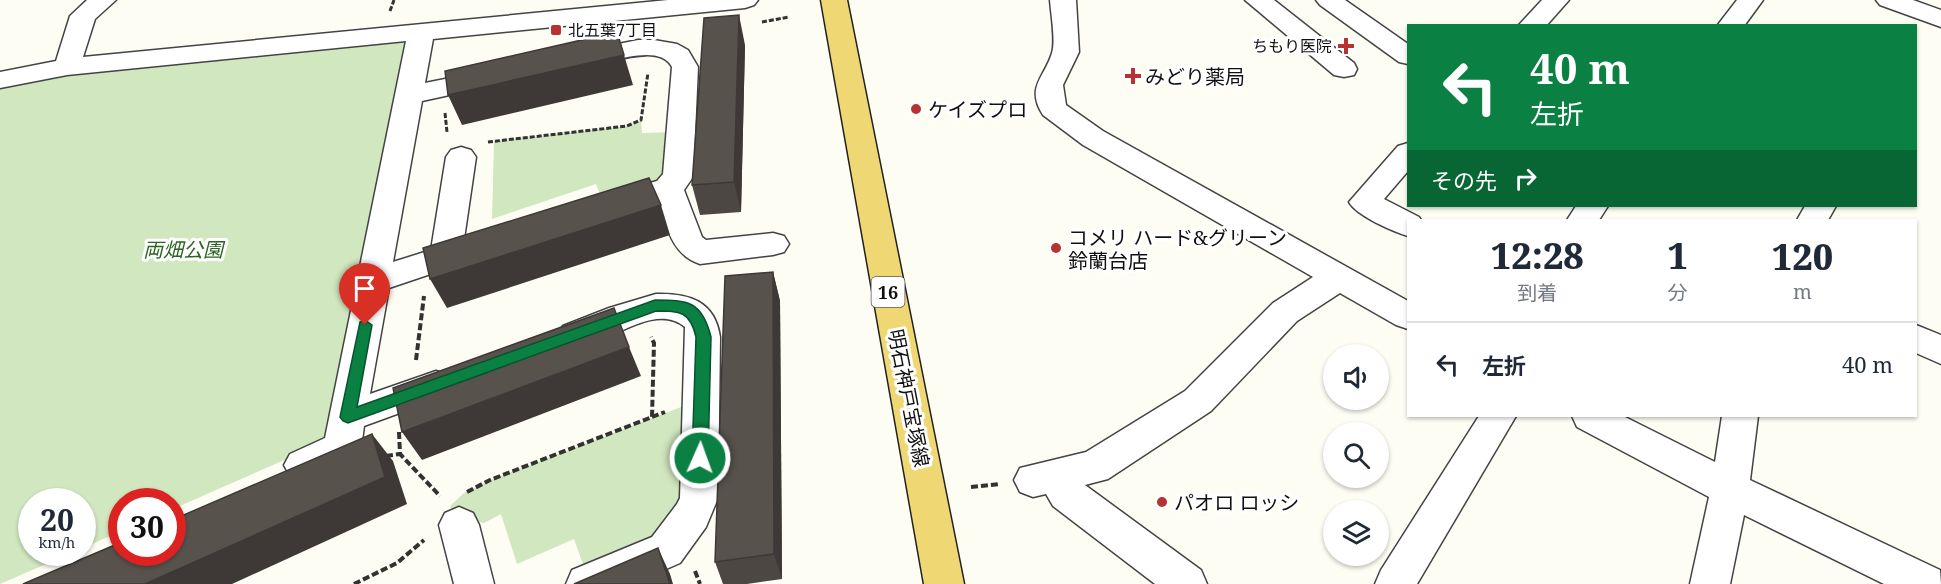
<!DOCTYPE html>
<html lang="ja">
<head>
<meta charset="utf-8">
<style>
  :root { --surface:#fff; --page:#f6f6f7; --text:#1f2937; --muted:#747a83; --line:#e0e1e3 }
  body { margin:0; font-family:"Noto Serif","Noto Sans JP",serif; background:var(--page); color:var(--text); height:100vh; display:flex; flex-direction:column; font-size:22px; white-space:nowrap }
  * { box-sizing:border-box; margin:0 }
  p { font-size:20px; color:var(--muted) }
  .icon { flex:none; width:33px; height:33px; fill:none; stroke:currentColor; stroke-width:2; stroke-linecap:round; stroke-linejoin:round }
  .map { position:relative; flex:1; overflow:hidden }
  .drawer { position:absolute; left:1407px; top:219px; width:510px; height:198px; display:flex; flex-direction:column; background:var(--surface); border-radius:0px; box-shadow:0 2px 4px #0004 }
  .drawer>* { flex:none }
  .hud { position:absolute; left:1407px; top:24px; width:510px; height:183px; border-radius:0px; box-shadow:0 2px 4px #0004; background:#0b8043; color:#fff; overflow:hidden }
  .tools { position:absolute; left:1323px; top:344px; display:grid; gap:12px }
  .tools a { display:grid; place-items:center; width:66px; height:66px; border-radius:50%; background:var(--surface); box-shadow:0 2px 4px #0004; font-size:30px }
  .speed { position:absolute; left:18px; top:488px; display:flex; gap:12px; font-size:30px; font-weight:700; text-align:center }
  .speed>* { display:grid; place-content:center; width:78px; height:78px; border-radius:50%; background:var(--surface); box-shadow:0 2px 4px #0004; line-height:1 }
  .speed small { font-size:15px; font-weight:400 }
  .speed .limit { border:9px solid #d22; background:#fff; color:#111 }
  .pin { position:absolute; display:grid; place-items:center; width:51px; height:51px; color:#fff; margin:-62px -26px; border-radius:50% 50% 50% 0; rotate:-45deg; box-shadow:0 0 6px #0007 }
  .pin .icon { rotate:45deg }
  .me { position:absolute; width:66px; margin:-33px; rotate:2deg; stroke-linejoin:round; filter:drop-shadow(0 0 4px #0008) }
  .turn { display:flex; align-items:center; gap:21px; height:126px; padding:0 24px; font-size:27px }
  .turn .icon { width:78px; height:78px; stroke-width:2.5 }
  .turn b { display:block; font-size:42px; line-height:51px }
  .then { display:flex; align-items:center; height:57px; padding:0 24px; background:#0003; gap:12px; font-size:22px }
  .eta { display:flex; justify-content:space-evenly; align-items:center; height:102px; text-align:center }
  .eta b { font-size:36px; font-weight:800; line-height:42px }
  ul { padding:0; list-style:none }
  li { display:flex; align-items:center; gap:18px; height:84px; padding:0 24px; border-top:2px solid var(--line) }
  li div { flex:1 }
  li b { display:block; font-size:22px }
  li em { font-style:normal }
  .map>svg:first-child { display:block }
  .green { fill:#d1e7bf }
  .lines { fill:none; stroke-linecap:round; stroke-linejoin:round }
  .minor-casing { stroke:#434343; stroke-width:3 }
  .major-casing { stroke:#212121; stroke-width:3 }
  .path-far1 { stroke:#323232; stroke-width:3; stroke-dasharray:5 2; stroke-linecap:butt }
  .path { stroke:#323232; stroke-width:4; stroke-dasharray:7 3; stroke-linecap:butt }
  .minor { fill:#fff; fill-rule:evenodd }
  .major { fill:#efd874; fill-rule:evenodd }
  .wall { fill:#4c4742 }
  .shaded-wall { fill:#3e3936 }
  .building { fill:#58524d; stroke:#3e3936; stroke-width:1.5 }
  .route { fill:#0b8043; stroke:#07532c; stroke-width:1.5 }
  .poi-dot { fill:#b73331; stroke:#fff; stroke-width:2 }
  .labels { text-anchor:middle; dominant-baseline:central; stroke-width:6; stroke-linejoin:round; paint-order:stroke }
  .far-poi-label { font-size:16px; fill:#101010; stroke:#fff; text-anchor:start }
  .shield { fill:#fff; stroke:#585858; stroke-width:1.5 }
  .shield-label { font-size:18px; font-weight:bold; fill:#101010 }
  .poi-label { font-size:20px; fill:#101010; stroke:#fff; text-anchor:start }
  .park-label { font-size:20px; font-style:italic; fill:#2d6424; stroke:#fff }
  .street-label { font-size:20px; fill:#101010; stroke:#fff }
</style>
</head>
<body>
<div class="map">
<svg width="1941" height="584" viewBox="0 0 1941 584">
  <rect width="100%" height="100%" fill="#fefdf4"/>
  <!-- green -->
  <g class="green">
    <path d="M408,42L332,439L173,509L172,501H122L121,531L83,548L82,501H32V552H74L0,584V89L72,75Z"/>
    <path d="M641,120L642,133L672,132L668,174L654,186L603,202L596,184L492,219L494,141L627,126Z"/>
    <path d="M689,404L685,504L661,537L585,570L574,539L517,564L501,514L484,523L462,518L457,521L450,506L464,493L490,480Z"/>
  </g>
  <g class="lines">
    <defs>
      <g id="minor">
        <path d="M87,0H116L95,19L83,57L668,0H758L754,5L745,8L433,39L425,83L490,70L500,72L504,78L500,84L422,101L393,262L431,250L446,157L451,150L461,147L471,150L476,157L464,239L470,237L481,241L486,249L481,257L389,288L370,394L436,371L449,375L454,385L449,395L364,426L361,448L355,459L303,481L290,476L284,465L290,454L325,438L406,41L67,75L0,88V72L56,61L70,16Z"/>
        <path d="M1050,0H1076L1079,52L1063,85L1066,105L1103,131L1408,301V329L1396,325L1340,293L1297,321L1211,411L1108,479L1085,485L1201,570L1207,584H1155L1053,506L1046,494L1033,497L1020,492L1014,480L1020,468L1086,452L1185,391L1273,303L1313,277L1083,145L1043,115C1025,87 1045,77 1052,53C1056,41 1051,14 1050,0Z"/>
        <path d="M1245,0H1274L1354,63L1357,69L1354,75L1344,77L1334,75Z"/>
        <path d="M1316,0H1345L1408,44V64L1399,62L1320,5Z"/>
        <path d="M1542,0H1569L1546,26H1518Z"/>
        <path d="M1737,0H1763L1744,26H1717Z"/>
        <path d="M1876,0H1913L1941,10V27L1880,5Z"/>
        <path d="M638,40H654L677,44L688,50L698,67L693,177L684,190L702,237L706,240L773,233L784,236L789,244L784,252L773,255L700,264C672,255 667,227 658,202L611,216L600,213L596,205L600,197L657,181L663,174L672,67C656,38 594,72 569,66L565,60L569,54Z"/>
        <path d="M1408,143V171L1384,199L1419,217L1421,220H1408V236C1392,231 1357,216 1349,202L1398,146Z"/>
        <path d="M1576,206H1608L1599,220H1567Z"/>
        <path d="M1805,206H1836L1828,220H1797Z"/>
        <path d="M656,294C689,293 715,301 720,337L718,498L706,527L680,563L632,584H566L572,570L652,537L677,504L680,498L685,327C654,301 609,344 577,348C572,348 567,346 563,344L558,335L563,326L609,308Z"/>
        <path d="M1916,325L1941,335V364L1916,353Z"/>
        <path d="M1479,416H1516L1417,584H1375L1381,570Z"/>
        <path d="M1572,416H1623L1715,462L1722,416H1758L1750,480L1940,570L1941,584H1884L1744,515L1730,584H1690L1709,497L1577,427Z"/>
        <path d="M459,507L473,513L479,525L494,584H454L439,525L445,513Z"/>
      </g>
      <path id="major" d="M821,0H847L964,584H924Z"/>
    </defs>
    <!-- minor casing -->
    <use href="#minor" class="minor-casing"/>
    <!-- major casing -->
    <use href="#major" class="major-casing"/>
    <!-- path-far1 -->
    <g class="path-far1">
      <path d="M390,11L394,0"/>
      <path d="M762,22L789,17"/>
      <path d="M445,113L447,132"/>
      <path d="M488,142L627,126L641,120L648,73"/>
    </g>
    <!-- path -->
    <g class="path">
      <path d="M416,360L424,296"/>
      <path d="M652,417L665,412"/>
      <path d="M399,432L400,454L440,496"/>
      <path d="M386,456L400,454"/>
      <path d="M971,487L1000,484"/>
      <path d="M467,492L490,480L652,417L654,343L651,337"/>
      <path d="M695,571L700,584"/>
      <path d="M354,584L397,563L424,540"/>
    </g>
    <!-- minor -->
    <use href="#minor" class="minor"/>
    <!-- major -->
    <use href="#major" class="major"/>
  </g>
  <!-- wall -->
  <g class="wall">
    <path d="M745,45L741,212L700,215L692,185Z"/>
    <path d="M773,272L780,301L782,579L747,584H723L715,562Z"/>
  </g>
  <!-- shaded-wall -->
  <g class="shaded-wall">
    <path d="M739,15L745,45L741,212L734,182Z"/>
    <path d="M624,55L633,85L462,125L448,95Z"/>
    <path d="M661,205L670,235L447,308L430,279Z"/>
    <path d="M773,272L780,301L782,579L774,554Z"/>
    <path d="M629,347L641,376L422,460L402,432Z"/>
    <path d="M372,434L393,461L407,504L232,584H145Z"/>
    <path d="M658,548L670,574L673,584H670Z"/>
  </g>
  <!-- building -->
  <g class="building">
    <path d="M739,15L734,182L692,185L704,18Z"/>
    <path d="M617,32L624,55L448,95L445,71Z"/>
    <path d="M649,178L661,205L430,279L423,248Z"/>
    <path d="M773,272L774,554L715,562L725,276Z"/>
    <path d="M614,308L629,347L402,432L393,388Z"/>
    <path d="M372,434L385,477L145,584H23L122,542V552H172V520Z"/>
    <path d="M658,548L670,584H574Z"/>
  </g>
  <!-- route -->
  <path class="route" d="M655,300C688,300 702,301 711,337L708,458L706,463L700,465L695,463L692,458L696,337C690,311 680,311 656,311L348,423L343,421L340,417L360,322L365,320L372,325L357,407Z"/>
  <!-- markers -->
  <g class="poi-dot">
    <rect x="550" y="24" width="12" height="12" rx="3"/>
    <path d="M1343 37h6v6h6v6h-6v6h-6v-6h-6v-6h6z"/>
    <path d="M1130 67h6v6h6v6h-6v6h-6v-6h-6v-6h6z"/>
    <circle cx="916" cy="109" r="6"/>
    <circle cx="1056" cy="248" r="6"/>
    <circle cx="1162" cy="502" r="6"/>
  </g>
  <g class="labels">
    <!-- far-poi labels -->
    <g class="far-poi-label">
      <text x="568" y="30">北五葉7丁目</text>
      <text x="1332" y="46" text-anchor="end">ちもり医院</text>
    </g>
    <!-- shield labels -->
    <rect class="shield" x="871.5" y="277" width="33" height="30" rx="4.5"/>
    <g class="shield-label">
      <text x="888" y="292">16</text>
    </g>
    <!-- poi labels -->
    <g class="poi-label">
      <text x="1145" y="76">みどり薬局</text>
      <text x="928" y="109">ケイズプロ</text>
      <text x="1068" y="237">コメリ ハード&amp;グリーン<tspan x="1068" dy="23">鈴蘭台店</tspan></text>
      <text x="1174" y="502">パオロ ロッシ</text>
    </g>
    <!-- park labels -->
    <g class="park-label">
      <text x="183" y="249">両畑公園</text>
    </g>
    <!-- street labels -->
    <g class="street-label">
      <text transform="translate(909 398) rotate(79)">明石神戸宝塚線</text>
    </g>
  </g>
</svg>
<div class="tools">
<a><svg class="icon" aria-label="sound" viewBox="0 0 24 24"><path d="M4 9h4l5-4v14l-5-4H4zM17 9q2 3 0 6"/></svg></a>
<a><svg class="icon" aria-label="search" viewBox="0 0 24 24"><circle cx="10" cy="10" r="6"/><path d="M15 15l6 6"/></svg></a>
<a><svg class="icon" aria-label="layers" viewBox="0 0 24 24"><path d="M12 4l9 5-9 5-9-5zM3 14l9 5 9-5"/></svg></a>
</div>
<div class="speed"><div>20<small>km/h</small></div><div class="limit">30</div></div>
<div class="pin" style="left:365px;top:325px;background:#d93025"><svg class="icon" aria-label="arrive" viewBox="0 0 24 24"><path d="M6 21V4h12l-3 4 3 4H6"/></svg></div>
<svg class="me" style="left:700px;top:458px" viewBox="-20 -20 40 40"><circle r="17" fill="#0b8043" stroke="#fff" stroke-width="3"/><path d="M0-11L8 9 0 5-8 9z" fill="#fff"/></svg>
<div class="hud">
<div class="turn"><svg class="icon" aria-label="left" viewBox="0 0 24 24"><path d="M17 20v-9H6M10 6l-5 5 5 5"/></svg><div><b>40 m</b>左折</div></div>
<div class="then">その先<svg class="icon" aria-label="right" viewBox="0 0 24 24"><path d="M7 20v-9h11M14 6l5 5-5 5"/></svg></div>
</div>
<section class="drawer">
<div class="eta">
<div><b>12:28</b><p>到着</p></div>
<div><b>1</b><p>分</p></div>
<div><b>120</b><p>m</p></div>
</div>
<ul>
<li><svg class="icon" aria-label="left" viewBox="0 0 24 24"><path d="M17 20v-9H6M10 6l-5 5 5 5"/></svg><div><b>左折</b></div><em>40 m</em></li>
</ul>
</section>
</div>
</body>
</html>
